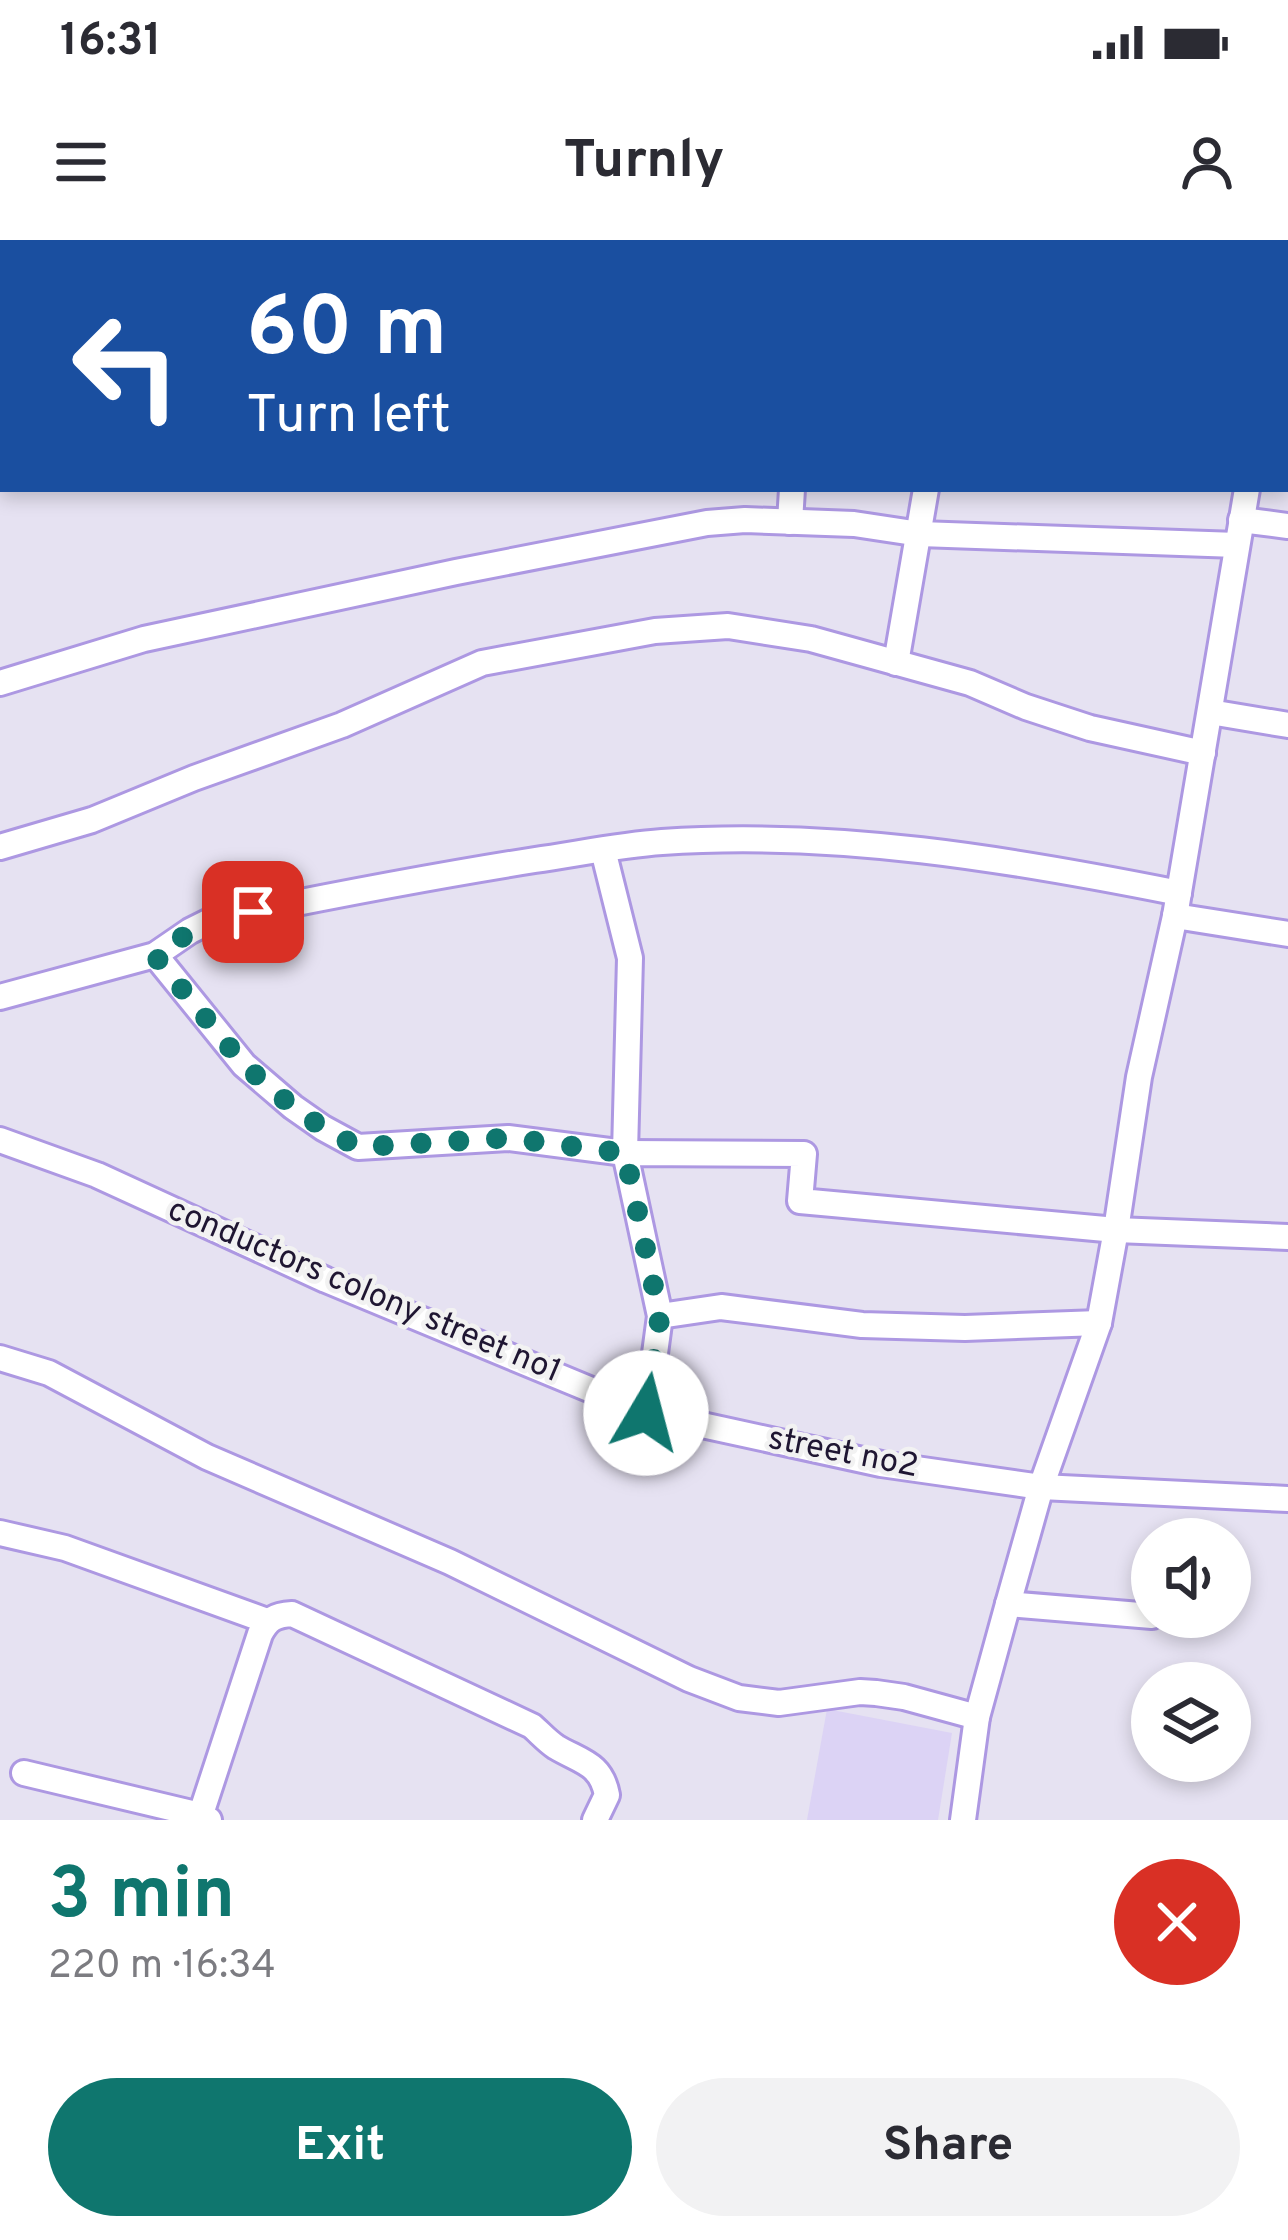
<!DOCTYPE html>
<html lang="en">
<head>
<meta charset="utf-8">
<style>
  :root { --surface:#fff; --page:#f2f2f3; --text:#2b2b33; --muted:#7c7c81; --accent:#0f766e }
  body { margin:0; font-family:Overpass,sans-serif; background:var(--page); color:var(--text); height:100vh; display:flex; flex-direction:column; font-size:45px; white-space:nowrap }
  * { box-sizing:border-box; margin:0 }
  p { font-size:39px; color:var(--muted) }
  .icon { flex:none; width:66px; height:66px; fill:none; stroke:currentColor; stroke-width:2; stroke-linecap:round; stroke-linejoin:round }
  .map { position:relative; height:1580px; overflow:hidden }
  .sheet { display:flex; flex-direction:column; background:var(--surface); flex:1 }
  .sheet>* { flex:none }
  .banner { position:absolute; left:0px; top:0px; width:1290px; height:252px; box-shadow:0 6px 18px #0003; background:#1a4fa0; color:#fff; overflow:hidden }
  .fabs { position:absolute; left:1131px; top:1278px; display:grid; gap:24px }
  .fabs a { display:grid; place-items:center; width:120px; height:120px; border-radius:50%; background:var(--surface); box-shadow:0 6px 18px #0003; font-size:60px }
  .pin { position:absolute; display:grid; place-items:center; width:102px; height:102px; color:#fff; margin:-51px; border-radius:24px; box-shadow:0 6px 18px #0006 }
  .me { position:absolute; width:132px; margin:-66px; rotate:8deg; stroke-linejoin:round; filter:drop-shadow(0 0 9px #0008) }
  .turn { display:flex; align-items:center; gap:42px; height:252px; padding:0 48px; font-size:54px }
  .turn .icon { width:156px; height:156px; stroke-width:2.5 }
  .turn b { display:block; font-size:84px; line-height:102px }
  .round { display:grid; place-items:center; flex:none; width:126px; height:126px; border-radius:63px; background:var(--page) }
  .head { display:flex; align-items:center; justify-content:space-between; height:204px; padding:0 48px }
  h1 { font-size:72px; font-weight:700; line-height:90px; color:var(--accent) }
  .primary-button { display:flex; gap:24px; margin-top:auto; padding:24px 48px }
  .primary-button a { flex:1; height:138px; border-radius:72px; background:var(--accent); color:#fff; font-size:48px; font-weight:700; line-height:138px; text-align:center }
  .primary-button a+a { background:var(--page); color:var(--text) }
  .status { display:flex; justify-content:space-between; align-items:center; height:84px; padding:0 60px; background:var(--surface); direction:ltr }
  .status svg { height:33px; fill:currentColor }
  header { display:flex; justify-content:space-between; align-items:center; height:156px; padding:0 48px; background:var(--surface); font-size:54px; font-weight:700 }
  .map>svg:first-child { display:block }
  .built { fill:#dcd3f5 }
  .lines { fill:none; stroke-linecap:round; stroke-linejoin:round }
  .minor-casing { stroke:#ad98e2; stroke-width:30 }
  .minor { stroke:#fff; stroke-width:24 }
  .route { stroke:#0f766e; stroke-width:21; stroke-dasharray:0 37.8 }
  .labels { text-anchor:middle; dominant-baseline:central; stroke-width:9; stroke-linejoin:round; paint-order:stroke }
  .street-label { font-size:33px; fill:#1f1632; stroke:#f2f2f2 }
</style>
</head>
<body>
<div class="status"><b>16:31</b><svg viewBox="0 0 49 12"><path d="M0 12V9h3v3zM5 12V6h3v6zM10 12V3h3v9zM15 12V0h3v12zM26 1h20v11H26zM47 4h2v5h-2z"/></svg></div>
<header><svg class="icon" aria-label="menu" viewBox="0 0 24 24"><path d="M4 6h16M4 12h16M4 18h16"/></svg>Turnly<svg class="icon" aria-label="person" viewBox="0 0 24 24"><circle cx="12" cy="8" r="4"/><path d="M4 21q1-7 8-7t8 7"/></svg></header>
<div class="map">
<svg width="1288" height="1580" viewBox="0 0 1288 1580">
  <rect width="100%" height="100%" fill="#e6e2f2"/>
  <!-- built -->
  <path class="built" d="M827,1469L952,1493L938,1580H807Z"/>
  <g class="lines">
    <defs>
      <g id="minor">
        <path d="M818,3V0"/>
        <path d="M956,3L957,0"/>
        <path d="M1117,3L1118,0"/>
        <path d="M1287,106L1288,103"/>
        <path d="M0,135H3"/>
        <path d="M0,201H3"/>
        <path d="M1241,280L1288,286"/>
        <path d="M790,282L792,249"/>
        <path d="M896,423L926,249"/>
        <path d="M0,443L144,399L456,332L707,283L745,280L854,284L920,294L1237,305"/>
        <path d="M1210,472L1288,485"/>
        <path d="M0,607L92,580L194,538L342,485L482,423L655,391L728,386L811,399L970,443L1026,467L1090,488L1203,513"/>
        <path d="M1175,676L1288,694"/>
        <path d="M155,715L244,825L293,867L323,888L358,907L508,898L625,913L630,718L603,610"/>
        <path d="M0,757L155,715L190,691L212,680C319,658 427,637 535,620C577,614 620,605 662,602C835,590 1009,619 1179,653"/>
        <path d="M0,900L97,935L326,1040L647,1173L660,1076L625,913L804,914L800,961L1116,990L1288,997"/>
        <path d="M660,1076L721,1067L862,1085L965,1088L1099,1083"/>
        <path d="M0,1118L49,1133L207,1217L450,1322L689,1439L739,1458L779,1463L860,1452L876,1453L904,1457L977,1477"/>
        <path d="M647,1173L881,1224L1041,1247L1288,1259"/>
        <path d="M0,1293L65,1308L267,1381"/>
        <path d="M1008,1364L1152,1376"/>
        <path d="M24,1533L200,1575L209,1580"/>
        <path d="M199,1580L260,1394C268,1379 275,1375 292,1374L532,1486C540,1493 547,1501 556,1507C581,1522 601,1523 607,1555L595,1580"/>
        <path d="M963,1580L977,1477L1008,1364L1041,1247L1099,1083L1116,990L1139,837L1175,676L1247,249"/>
      </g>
    </defs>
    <!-- minor casing -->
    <use href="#minor" class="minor-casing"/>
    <!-- minor -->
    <use href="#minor" class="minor"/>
  </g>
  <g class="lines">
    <!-- route -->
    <path class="route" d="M253,672C206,681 194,688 155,716L244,825L293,867L323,888L358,907L508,898L625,913L660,1076L646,1173"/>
  </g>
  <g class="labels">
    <!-- street labels -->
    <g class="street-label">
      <text transform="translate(364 1052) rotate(23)">conductors colony street no1</text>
      <text transform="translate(843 1214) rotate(11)">street no2</text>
    </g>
  </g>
</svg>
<div class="fabs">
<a><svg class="icon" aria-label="sound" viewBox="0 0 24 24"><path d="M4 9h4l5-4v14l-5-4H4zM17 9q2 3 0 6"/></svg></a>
<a><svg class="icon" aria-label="layers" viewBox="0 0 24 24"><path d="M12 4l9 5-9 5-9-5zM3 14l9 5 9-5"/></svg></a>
</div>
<div class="pin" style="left:253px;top:672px;background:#d93025"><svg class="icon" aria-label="arrive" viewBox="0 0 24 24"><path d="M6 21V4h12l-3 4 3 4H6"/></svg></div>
<svg class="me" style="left:646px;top:1173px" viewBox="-20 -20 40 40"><circle r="19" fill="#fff"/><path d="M0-13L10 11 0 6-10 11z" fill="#0f766e"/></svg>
<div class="banner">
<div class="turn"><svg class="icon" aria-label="left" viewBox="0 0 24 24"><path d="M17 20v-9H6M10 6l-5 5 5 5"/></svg><div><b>60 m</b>Turn left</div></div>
</div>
</div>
<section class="sheet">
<div class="head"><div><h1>3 min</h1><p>220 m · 16:34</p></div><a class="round" style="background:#d93025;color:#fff"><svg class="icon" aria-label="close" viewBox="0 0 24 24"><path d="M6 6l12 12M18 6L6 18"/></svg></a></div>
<div class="primary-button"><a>Exit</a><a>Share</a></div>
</section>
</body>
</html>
